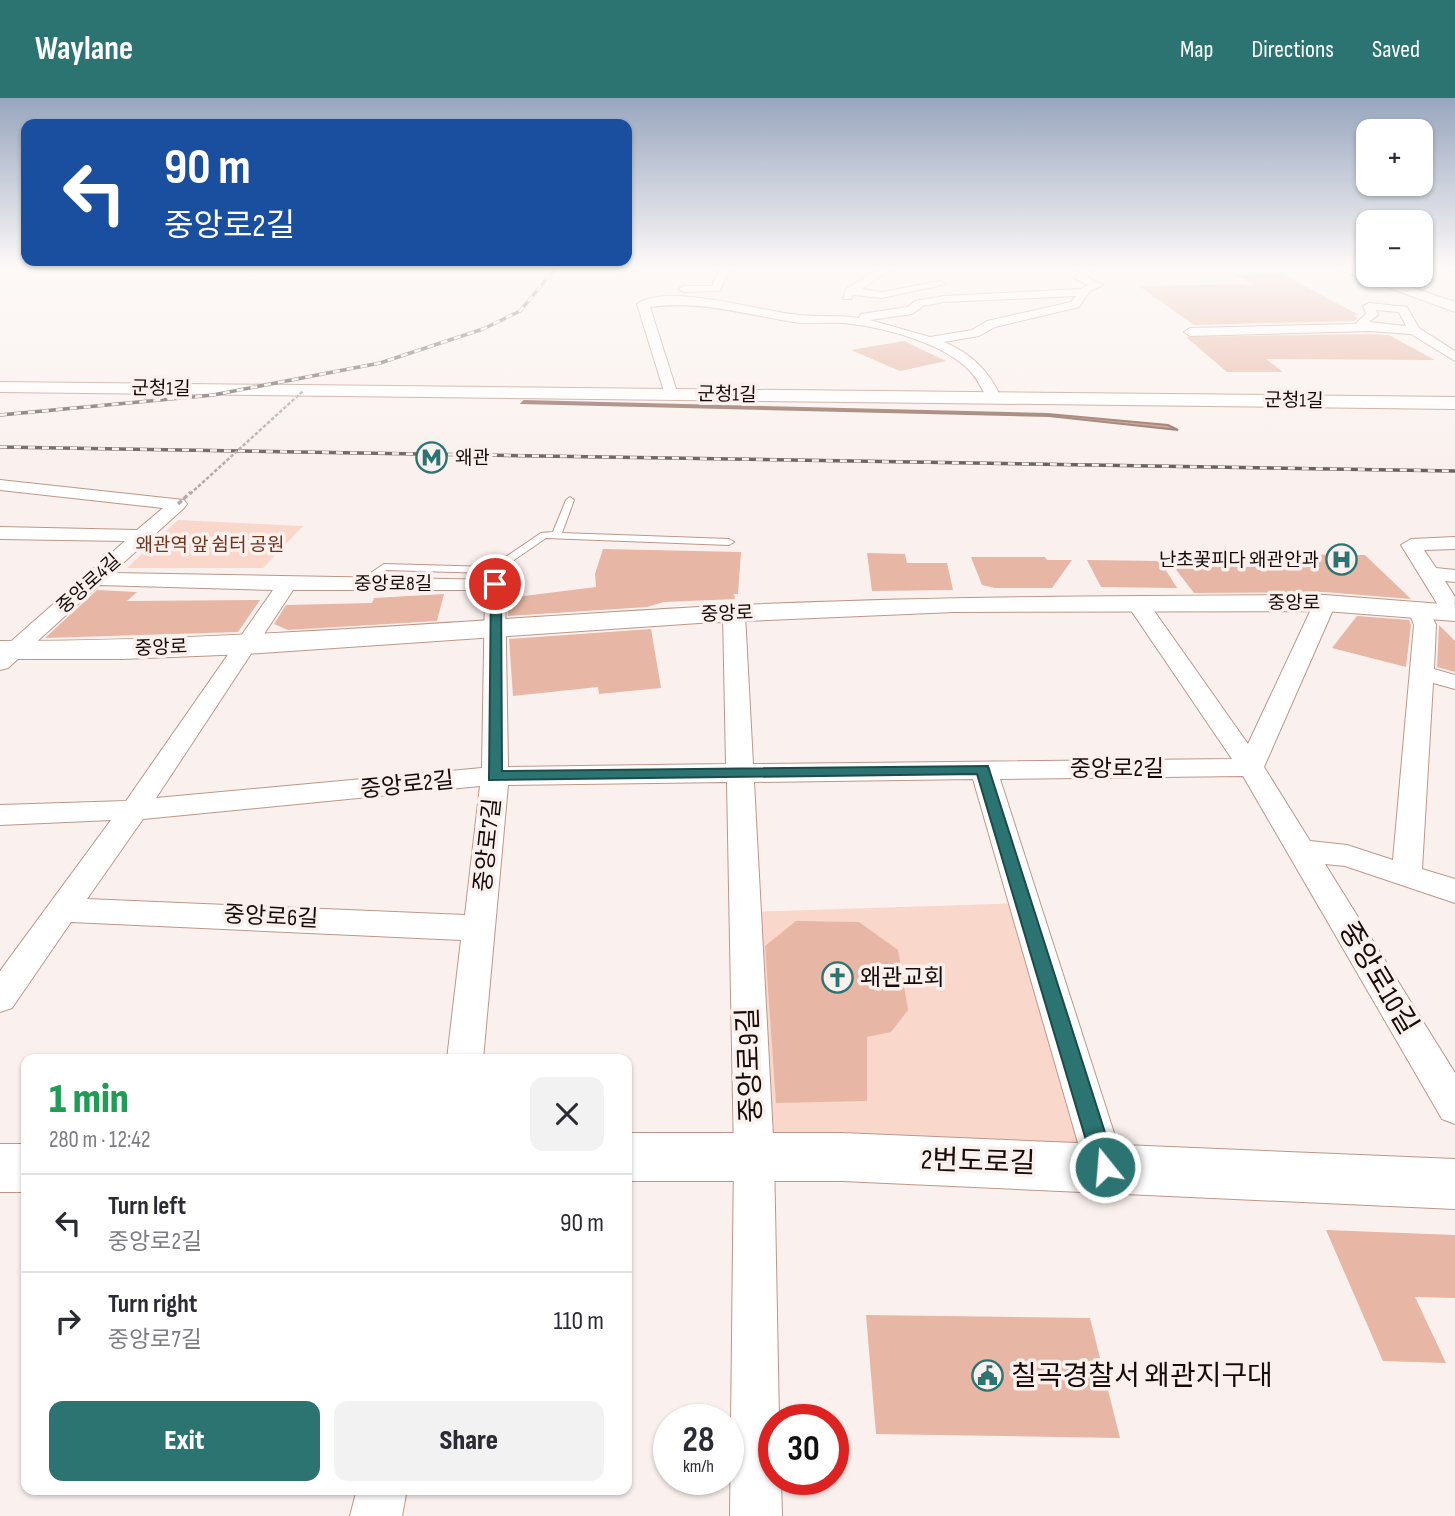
<!DOCTYPE html>
<html lang="en">
<head>
<meta charset="utf-8">
<style>
  :root { --surface:#fff; --page:#f2f2f3; --text:#2b2b33; --muted:#7c7c81; --line:#e1e1e2; --accent:#2b7471 }
  body { margin:0; font-family:"Sofia Sans Condensed","Noto Sans KR",sans-serif; background:var(--page); color:var(--text); height:100vh; display:flex; flex-direction:column; font-size:26px; white-space:nowrap }
  * { box-sizing:border-box; margin:0 }
  p { font-size:23px; color:var(--muted) }
  .icon { flex:none; width:38px; height:38px; fill:none; stroke:currentColor; stroke-width:2; stroke-linecap:round; stroke-linejoin:round }
  .map { position:relative; flex:1; overflow:hidden }
  .panel { position:absolute; left:21px; top:956px; width:611px; height:441px; display:flex; flex-direction:column; background:var(--surface); border-radius:14px; box-shadow:0 2px 5px #0004 }
  .panel>* { flex:none }
  .top-card { position:absolute; left:21px; top:21px; width:611px; height:147px; border-radius:14px; box-shadow:0 2px 5px #0004; background:#1a4fa0; color:#fff; overflow:hidden }
  .fabs { position:absolute; left:1356px; top:21px; display:grid; gap:14px }
  .fabs a { display:grid; place-items:center; width:77px; height:77px; border-radius:14px; background:var(--surface); box-shadow:0 2px 5px #0004; font-size:35px }
  .speed { position:absolute; left:653px; top:1306px; display:flex; gap:14px; font-size:35px; font-weight:700; text-align:center }
  .speed>* { display:grid; place-content:center; width:91px; height:91px; border-radius:50%; background:var(--surface); box-shadow:0 2px 5px #0004; line-height:1 }
  .speed small { font-size:18px; font-weight:400 }
  .speed .limit { border:10px solid #d22; background:#fff; color:#111 }
  .pin { position:absolute; display:grid; place-items:center; width:60px; height:60px; color:#fff; margin:-30px; border:4px solid #fff; border-radius:50%; box-shadow:0 2px 7px #0007 }
  .me { position:absolute; width:77px; margin:-38px; rotate:343deg; stroke-linejoin:round; filter:drop-shadow(0 0 5px #0008) }
  .turn { display:flex; align-items:center; gap:24px; height:147px; padding:0 28px; font-size:32px }
  .turn .icon { width:91px; height:91px; stroke-width:2.5 }
  .turn b { display:block; font-size:49px; line-height:60px }
  .round { display:grid; place-items:center; flex:none; width:74px; height:74px; border-radius:14px; background:var(--page) }
  .head { display:flex; align-items:center; justify-content:space-between; height:119px; padding:0 28px }
  h1 { font-size:42px; font-weight:800; line-height:52px; color:#1e9e55 }
  .button { display:flex; gap:14px; margin-top:auto; padding:14px 28px }
  .button a { flex:1; height:80px; border-radius:14px; background:var(--accent); color:#fff; font-size:28px; font-weight:800; line-height:80px; text-align:center }
  .button a+a { background:var(--page); color:var(--text) }
  ul { padding:0; list-style:none }
  li { display:flex; align-items:center; gap:21px; height:98px; padding:0 28px; border-top:2px solid var(--line) }
  li div { flex:1 }
  li b { display:block; font-size:26px }
  li em { font-style:normal }
  header { display:flex; align-items:center; gap:42px; box-sizing:border-box; height:98px; padding:0 35px; background:var(--accent); color:#fff }
  header strong { font-size:33px }
  nav { display:flex; gap:38px; margin-inline-start:auto; font-size:24px }
  .map>svg:first-child { display:block }
  .green { fill:#fad7cb }
  .water { fill:#c09180; stroke:#8e695c; stroke-width:2 }
  .building { fill:#e7b6a4 }
  .lines { fill:none; stroke-linecap:round; stroke-linejoin:round }
  .service-casing { stroke:#bc9789; stroke-width:2 }
  .minor-casing { stroke:#bc9789; stroke-width:2 }
  .tertiary-casing { stroke:#bc9789; stroke-width:2 }
  .secondary-casing { stroke:#bc9789; stroke-width:2 }
  .service { fill:#fff; fill-rule:evenodd }
  .minor { fill:#fff; fill-rule:evenodd }
  .tertiary { fill:#fff; fill-rule:evenodd }
  .secondary { fill:#fff; fill-rule:evenodd }
  .rail-casing { stroke:#6b605c; stroke-width:3.5 }
  .rail { stroke:#faf1ee; stroke-width:2.5; stroke-dasharray:7; stroke-linecap:butt }
  .path-bridge-far1 { stroke:#b5aaa7; stroke-width:2.5; stroke-dasharray:3.5 2; stroke-linecap:butt }
  .path-bridge { stroke:#b5aaa7; stroke-width:3.5; stroke-dasharray:5 2.5; stroke-linecap:butt }
  .route { fill:#2b7471; stroke:#1c4b49; stroke-width:2 }
  .labels { text-anchor:middle; dominant-baseline:central; stroke-width:7; stroke-linejoin:round; paint-order:stroke }
  .far-street-label { font-size:19px; fill:#180b07; stroke:#faf1ee }
  .far-poi-label { font-size:19px; fill:#180b07; stroke:#faf1ee; text-anchor:start }
  .far-park-label { font-size:19px; fill:#71351e; stroke:#faf1ee }
  .street-label { font-size:23px; fill:#180b07; stroke:#faf1ee }
  .poi-label { font-size:23px; fill:#180b07; stroke:#faf1ee; text-anchor:start }
  .near-street-label { font-size:28px; fill:#180b07; stroke:#faf1ee }
  .near-poi-label { font-size:28px; fill:#180b07; stroke:#faf1ee; text-anchor:start }
</style>
</head>
<body>
<header>
<strong>Waylane</strong>
<nav><a>Map</a><a>Directions</a><a>Saved</a></nav>
</header>
<div class="map">
<svg width="1455" height="1418" viewBox="0 0 1455 1418">
  <rect width="100%" height="100%" fill="#faf1ee"/>
  <!-- green -->
  <g class="green">
    <path d="M178,422L303,428L263,470H127Z"/>
    <path d="M1025,805L1105,1069L754,1057L745,814Z"/>
  </g>
  <!-- water -->
  <path class="water" d="M524,303L1048,316L1168,327L1178,332L1049,318L522,305Z"/>
  <!-- building -->
  <g class="building">
    <path d="M1282,176L1359,217H1353L1358,220L1354,223L1194,227L1139,188L1252,186L1235,177Z"/>
    <path d="M1369,236L1389,237L1435,262L1266,261L1283,274H1227L1186,239Z"/>
    <path d="M904,243L946,263L900,273L851,252Z"/>
    <path d="M603,451L741,454L738,496H734L735,501L664,504L647,509L508,518V500L596,489L595,476Z"/>
    <path d="M867,455L905,456L907,465H947L953,492L872,493Z"/>
    <path d="M1245,456L1365,457L1411,501L1325,494L1194,495L1174,469H1256Z"/>
    <path d="M971,459H1045L1047,462H1072L1052,490H995L982,487Z"/>
    <path d="M1087,462L1160,463L1177,490L1101,489Z"/>
    <path d="M97,492L137,494L127,503L260,502L238,534L45,540Z"/>
    <path d="M444,496L437,523L288,532L274,526L286,507L372,505L374,500Z"/>
    <path d="M1357,518L1409,522L1411,527L1406,569L1332,550Z"/>
    <path d="M1439,527L1455,543V574L1437,569Z"/>
    <path d="M651,531L661,590L599,596L598,589L513,598L509,541Z"/>
    <path d="M796,823L859,824L898,852L908,912L891,934L867,939V1003L776,1005L765,848Z"/>
    <path d="M1326,1132L1455,1137V1200L1415,1199L1446,1265L1383,1263Z"/>
    <path d="M866,1217L1090,1220L1120,1340L876,1336Z"/>
  </g>
  <g class="lines">
    <defs>
      <path id="service" d="M570,399L574,402L562,435L729,441L734,444L729,447L546,440L498,473L499,479L494,482L490,481L488,475L386,472L363,488L359,489L354,486L384,466L491,469L541,435L553,434L566,402Z"/>
      <g id="minor">
        <path d="M719,172H729L720,193L684,194L678,191L684,188H712Z"/>
        <path d="M877,172H889L862,191L882,194L941,183L946,186L882,200L853,197L851,201H843L846,191Z"/>
        <path d="M1083,172H1094L1087,179L1103,187L1090,193L1079,209L995,229L979,238L944,244C971,255 990,274 1001,300L994,304L989,303C982,292 978,281 969,272C944,246 887,230 851,226C832,223 812,227 793,224C744,216 699,202 650,209L678,297L676,300H666L637,206C667,184 762,214 799,217C819,219 839,217 859,220L861,216L908,209L915,203L944,198L1081,191L1088,187L1074,180ZM1076,198L1071,204L987,223L972,232L930,239L870,222L912,216L923,208L944,204Z"/>
        <path d="M1369,205L1407,209L1419,230L1455,253V263L1411,236L1369,233L1190,238L1184,234L1190,230L1355,226L1366,216L1363,208ZM1376,212L1399,214L1406,228L1369,224L1378,217Z"/>
        <path d="M0,382L184,402L187,406L184,410L112,475L502,482L505,486L508,669L726,666L723,516L734,509L745,516L753,666L1232,661L1126,505L1129,500H1145L1248,646L1314,505L1317,500H1333L1336,505L1264,669L1310,743L1347,747L1393,762L1414,527L1408,512L1411,507H1427L1436,527L1434,571L1455,577V591L1433,585L1422,771L1455,781V805L1345,768L1325,766L1455,975V1026L1442,1021L1243,678L1000,681L1125,1069L1119,1083L1105,1088L1091,1083L1085,1069L973,681L754,684L774,1057L779,1321H774V1381H781L782,1418H730L734,1057L727,684L508,687L483,961H447L461,842L71,824L12,910L0,914V873L111,722L0,727V707L126,703L273,492L99,487L8,570L0,572V553L125,443L0,441V429L137,432L163,410L0,392ZM293,492H485L482,670L156,700ZM480,688L465,817L87,801L143,721Z"/>
        <path d="M1455,439V451L1424,452L1436,470L1455,472V484L1445,483L1455,499L1454,521L1446,520L1401,447L1411,441Z"/>
        <path d="M357,1391H407L402,1418H350Z"/>
      </g>
      <g id="tertiary">
        <path d="M0,284L1455,299V311L0,294Z"/>
        <path d="M1325,497L1455,507V523L1325,513L954,514L699,525L246,556L123,561H0V543C234,543 466,522 699,509C907,498 1116,498 1325,497Z"/>
        <path d="M626,1035H842L1455,1061V1111L842,1083H626Z"/>
        <rect x="0" y="1046" width="26" height="48"/>
      </g>
      <path id="secondary" d="M1340,172H1360L1455,204V214Z"/>
    </defs>
    <!-- service casing -->
    <use href="#service" class="service-casing"/>
    <!-- minor casing -->
    <use href="#minor" class="minor-casing"/>
    <!-- tertiary casing -->
    <use href="#tertiary" class="tertiary-casing"/>
    <!-- secondary casing -->
    <use href="#secondary" class="secondary-casing"/>
    <!-- service -->
    <use href="#service" class="service"/>
    <!-- minor -->
    <use href="#minor" class="minor"/>
    <!-- tertiary -->
    <use href="#tertiary" class="tertiary"/>
    <!-- secondary -->
    <use href="#secondary" class="secondary"/>
    <defs>
      <g id="rail">
        <path d="M0,317L213,297L380,265L483,231L520,213L554,172"/>
        <path d="M0,349L1455,373"/>
      </g>
    </defs>
    <!-- rail casing -->
    <use href="#rail" class="rail-casing"/>
    <!-- rail -->
    <use href="#rail" class="rail"/>
    <!-- path-bridge-far1 -->
    <path class="path-bridge-far1" d="M190,396L303,293"/>
    <!-- path-bridge -->
    <path class="path-bridge" d="M178,406L191,394"/>
  </g>
  <!-- sky -->
  <linearGradient id="sky" x2="0" y2="1"><stop stop-color="#98a6be"/><stop offset="0.46" stop-color="#fdf9f7"/><stop offset="1" stop-color="#fdf9f7" stop-opacity="0"/></linearGradient>
  <rect width="1455" height="370" fill="url(#sky)"/>
  <!-- route -->
  <path class="route" d="M491,484L501,486L502,673L988,668L1116,1069L1113,1076L1105,1079L1097,1076L1094,1069L977,676L489,682Z"/>
  <!-- icons -->
  <defs>
    <symbol id="metro-ring" viewBox="-11 -11 22 22"><circle r="9.5" fill="#faf1ee" stroke="#2b7471" stroke-width="1.5"/><path d="M-5.5 5V-5H-3L0 0L3-5H5.5V5H3V-.5L0 4L-3-.5V5Z" fill="#2b7471"/></symbol>
    <symbol id="hospital-ring" viewBox="-11 -11 22 22"><circle r="9.5" fill="#faf1ee" stroke="#2b7471" stroke-width="1.5"/><path d="M-5-5h3v3.5h4V-5h3V5h-3V1.5h-4V5h-3Z" fill="#2b7471"/></symbol>
    <symbol id="church-ring" viewBox="-11 -11 22 22"><circle r="9.5" fill="#faf1ee" stroke="#2b7471" stroke-width="1.5"/><path d="M-1.2-6h2.4v3.5h3.3v2.4h-3.3V6h-2.4V-.1h-3.3v-2.4h3.3Z" fill="#2b7471"/></symbol>
    <symbol id="civic-ring" viewBox="-11 -11 22 22"><circle r="9.5" fill="#faf1ee" stroke="#2b7471" stroke-width="1.5"/><path d="M-.6-6.5H3V-4.5H.6V-3L4-1V1h2V6H-6V1h2V-1L-.6-3ZM-1.2 2.5V6h2.4V2.5Z" fill="#2b7471"/></symbol>
  </defs>
  <g fill-rule="evenodd">
    <use href="#metro-ring" x="414" y="342" width="35" height="35"/>
    <use href="#hospital-ring" x="1324" y="444" width="35" height="35"/>
    <use href="#church-ring" x="820" y="862" width="35" height="35"/>
    <use href="#civic-ring" x="970" y="1260" width="35" height="35"/>
  </g>
  <g class="labels">
    <!-- far-street labels -->
    <g class="far-street-label">
      <text transform="translate(161 291) rotate(1)">군청1길</text>
      <text transform="translate(727 297) rotate(1)">군청1길</text>
      <text transform="translate(1294 303) rotate(1)">군청1길</text>
      <text transform="translate(89 486) rotate(-42)">중앙로4길</text>
      <text x="393" y="486">중앙로8길</text>
      <text x="1294" y="505">중앙로</text>
      <text transform="translate(727 516) rotate(-2)">중앙로</text>
      <text transform="translate(161 550) rotate(-2)">중앙로</text>
    </g>
    <!-- far-poi labels -->
    <g class="far-poi-label">
      <text x="455" y="360">왜관</text>
      <text x="1319" y="462" text-anchor="end">난초꽃피다 왜관안과</text>
    </g>
    <!-- far-park labels -->
    <g class="far-park-label">
      <text x="210" y="447">왜관역 앞 쉼터 공원</text>
    </g>
    <!-- street labels -->
    <g class="street-label">
      <text x="1117" y="671">중앙로2길</text>
      <text transform="translate(407 687) rotate(-6)">중앙로2길</text>
      <text transform="translate(488 747) rotate(-84)">중앙로7길</text>
      <text transform="translate(271 819) rotate(3)">중앙로6길</text>
    </g>
    <!-- poi labels -->
    <g class="poi-label">
      <text x="860" y="880">왜관교회</text>
    </g>
    <!-- near-street labels -->
    <g class="near-street-label">
      <text transform="translate(1378 880) rotate(59)">중앙로10길</text>
      <text transform="translate(750 967) rotate(-92)">중앙로9길</text>
      <text transform="translate(978 1064) rotate(2)">2번도로길</text>
    </g>
    <!-- near-poi labels -->
    <g class="near-poi-label">
      <text x="1011" y="1278">칠곡경찰서 왜관지구대</text>
    </g>
  </g>
</svg>
<div class="fabs">
<a>+</a>
<a>−</a>
</div>
<div class="speed"><div>28<small>km/h</small></div><div class="limit">30</div></div>
<div class="pin" style="left:495px;top:486px;background:#d93025"><svg class="icon" aria-label="arrive" viewBox="0 0 24 24"><path d="M6 21V4h12l-3 4 3 4H6"/></svg></div>
<svg class="me" style="left:1105px;top:1069px" viewBox="-20 -20 40 40"><circle r="17" fill="#2b7471" stroke="#fff" stroke-width="3"/><path d="M0-11L8 9 0 5-8 9z" fill="#fff"/></svg>
<div class="top-card">
<div class="turn"><svg class="icon" aria-label="left" viewBox="0 0 24 24"><path d="M17 20v-9H6M10 6l-5 5 5 5"/></svg><div><b>90 m</b>중앙로2길</div></div>
</div>
<section class="panel">
<div class="head"><div><h1>1 min</h1><p>280 m · 12:42</p></div><a class="round"><svg class="icon" aria-label="close" viewBox="0 0 24 24"><path d="M6 6l12 12M18 6L6 18"/></svg></a></div>
<ul>
<li><svg class="icon" aria-label="left" viewBox="0 0 24 24"><path d="M17 20v-9H6M10 6l-5 5 5 5"/></svg><div><b>Turn left</b><p>중앙로2길</p></div><em>90 m</em></li>
<li><svg class="icon" aria-label="right" viewBox="0 0 24 24"><path d="M7 20v-9h11M14 6l5 5-5 5"/></svg><div><b>Turn right</b><p>중앙로7길</p></div><em>110 m</em></li>
</ul>
<div class="button"><a>Exit</a><a>Share</a></div>
</section>
</div>
</body>
</html>
